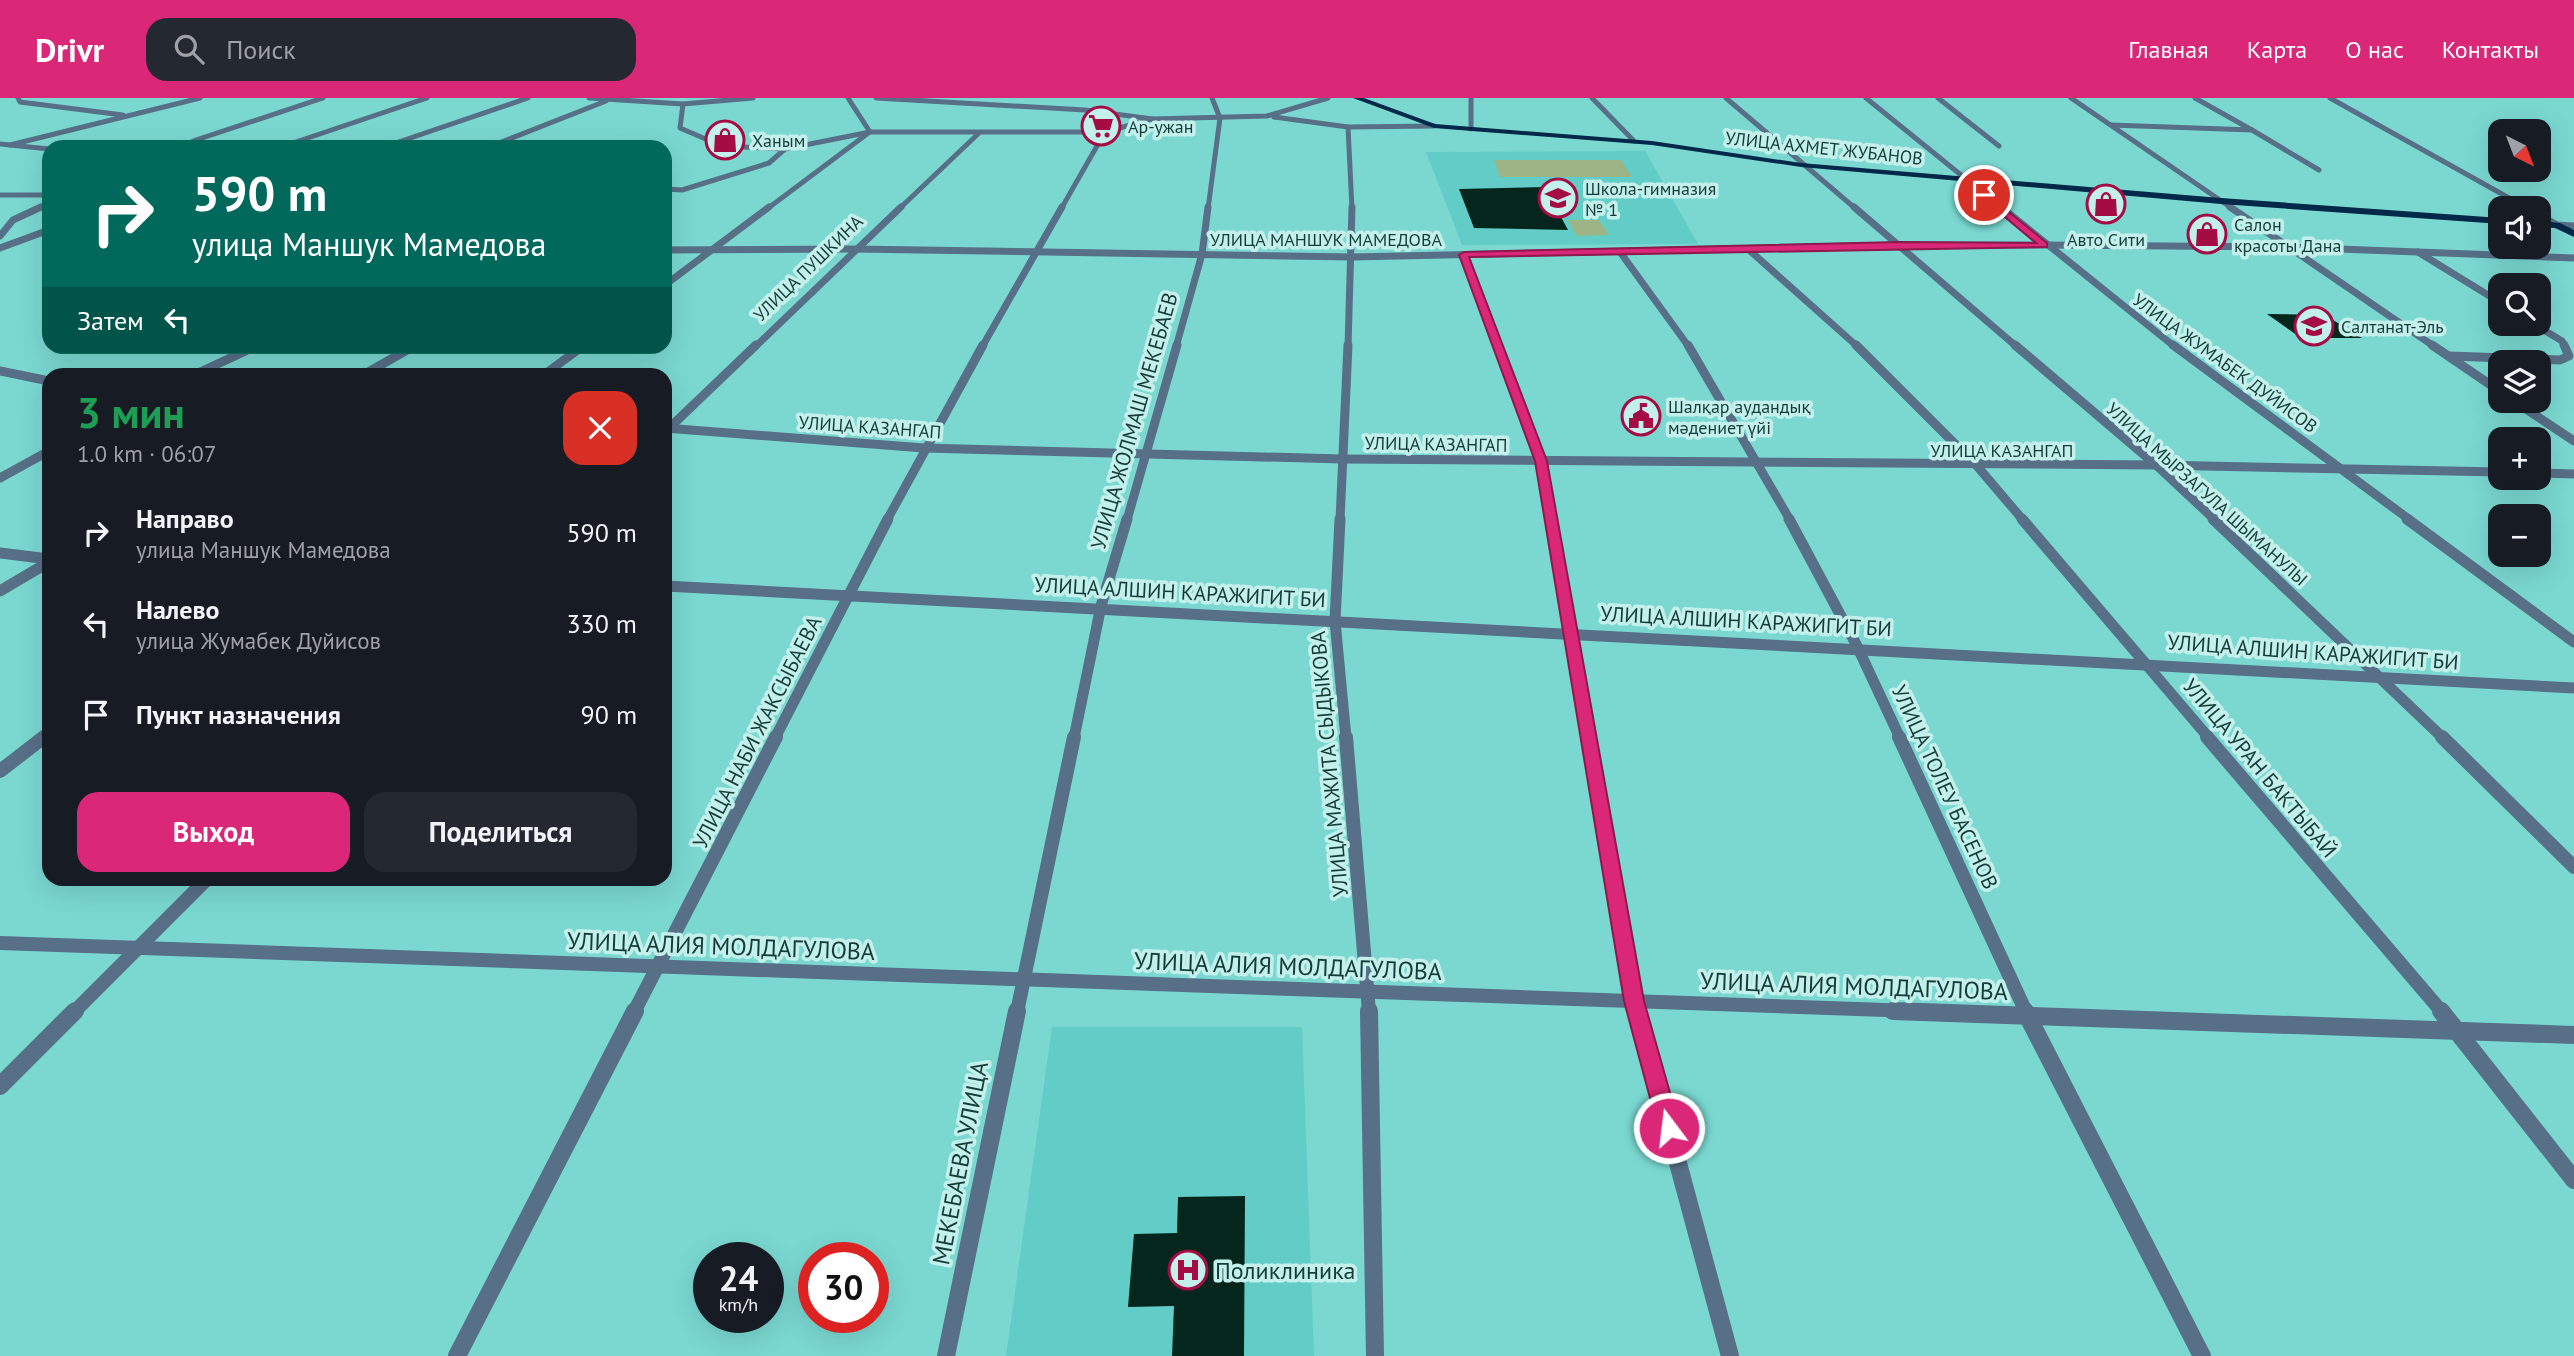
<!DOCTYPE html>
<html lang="ru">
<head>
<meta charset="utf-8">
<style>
  :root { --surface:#171b24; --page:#242831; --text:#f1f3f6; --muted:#9ea1a6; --accent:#db2777 }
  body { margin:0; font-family:"PT Sans",sans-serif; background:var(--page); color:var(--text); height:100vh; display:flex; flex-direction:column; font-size:26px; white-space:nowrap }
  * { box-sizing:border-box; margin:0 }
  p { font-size:23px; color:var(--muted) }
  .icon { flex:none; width:38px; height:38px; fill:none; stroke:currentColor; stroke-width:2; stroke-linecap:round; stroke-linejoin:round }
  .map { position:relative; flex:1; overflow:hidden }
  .sheet { position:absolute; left:42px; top:270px; width:630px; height:518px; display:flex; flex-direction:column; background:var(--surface); border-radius:21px; box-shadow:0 7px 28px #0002 }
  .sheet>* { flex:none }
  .hud { position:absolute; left:42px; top:42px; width:630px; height:214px; border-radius:21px; box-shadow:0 7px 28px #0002; background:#00695c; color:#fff; overflow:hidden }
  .needle { width:46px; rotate:138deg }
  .fabs { position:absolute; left:2488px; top:21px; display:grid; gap:14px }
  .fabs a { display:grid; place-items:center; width:63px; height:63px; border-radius:14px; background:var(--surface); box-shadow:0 7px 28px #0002; font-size:35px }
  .speed { position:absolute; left:693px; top:1144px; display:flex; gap:14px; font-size:35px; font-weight:700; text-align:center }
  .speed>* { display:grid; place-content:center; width:91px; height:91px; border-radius:50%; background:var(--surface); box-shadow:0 7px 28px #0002; line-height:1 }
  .speed small { font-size:18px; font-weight:400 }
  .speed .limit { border:10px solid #d22; background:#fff; color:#111 }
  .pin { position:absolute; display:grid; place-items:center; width:60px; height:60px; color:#fff; margin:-30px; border:4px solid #fff; border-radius:50%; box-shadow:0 2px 7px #0007 }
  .me { position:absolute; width:77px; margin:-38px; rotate:345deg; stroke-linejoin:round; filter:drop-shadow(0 0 5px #0008) }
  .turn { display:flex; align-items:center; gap:24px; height:147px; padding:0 35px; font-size:32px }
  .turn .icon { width:91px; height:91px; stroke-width:2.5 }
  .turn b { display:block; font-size:49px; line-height:60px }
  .then { display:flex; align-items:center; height:66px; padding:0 35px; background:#0003; gap:14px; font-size:26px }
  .round { display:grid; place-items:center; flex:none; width:74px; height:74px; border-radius:21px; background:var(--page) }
  .head { display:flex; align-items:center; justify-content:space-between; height:119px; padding:0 35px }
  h1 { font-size:42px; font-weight:700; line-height:52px; color:#1e9e55 }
  .cta { display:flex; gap:14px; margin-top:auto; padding:14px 35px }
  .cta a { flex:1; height:80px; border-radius:21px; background:var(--accent); color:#fff; font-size:28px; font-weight:700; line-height:80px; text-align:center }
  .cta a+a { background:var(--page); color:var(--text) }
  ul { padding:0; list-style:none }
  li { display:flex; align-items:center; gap:21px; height:91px; padding:0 35px }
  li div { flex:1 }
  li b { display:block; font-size:26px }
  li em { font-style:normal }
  header { display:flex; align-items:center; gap:42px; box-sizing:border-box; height:98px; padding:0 35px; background:var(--accent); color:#fff }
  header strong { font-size:33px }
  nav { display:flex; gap:38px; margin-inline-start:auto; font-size:24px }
  .search { width:490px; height:63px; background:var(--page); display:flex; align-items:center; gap:18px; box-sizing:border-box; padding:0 24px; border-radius:21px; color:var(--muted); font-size:26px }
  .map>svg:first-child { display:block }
  .built { fill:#61cdc6 }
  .green { fill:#9db487 }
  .building { fill:#04261c }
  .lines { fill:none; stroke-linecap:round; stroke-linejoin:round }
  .minor-far5 { stroke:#576f87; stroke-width:5 }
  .minor-far4 { stroke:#576f87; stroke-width:7 }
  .minor-far3 { stroke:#576f87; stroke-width:9 }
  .minor-far2 { stroke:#576f87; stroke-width:11 }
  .minor-far1 { stroke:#576f87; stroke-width:14 }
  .minor { stroke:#576f87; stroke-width:18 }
  .major { fill:#032849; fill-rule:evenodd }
  .route { fill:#db2777; stroke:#8e194d; stroke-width:2 }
  .labels { text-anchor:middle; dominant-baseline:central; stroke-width:7; stroke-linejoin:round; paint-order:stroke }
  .far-poi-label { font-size:18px; fill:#143d3a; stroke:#c4f0ec; text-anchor:start }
  .far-street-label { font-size:18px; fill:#143d3a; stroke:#c4f0ec }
  .street-label { font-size:21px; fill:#143d3a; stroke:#c4f0ec }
  .near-street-label { font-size:24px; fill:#143d3a; stroke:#c4f0ec }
  .near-poi-label { font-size:24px; fill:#143d3a; stroke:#c4f0ec; text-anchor:start }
</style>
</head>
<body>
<header>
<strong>Drivr</strong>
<div class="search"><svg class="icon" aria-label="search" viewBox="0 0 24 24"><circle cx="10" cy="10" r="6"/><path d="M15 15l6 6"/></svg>Поиск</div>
<nav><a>Главная</a><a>Карта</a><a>О нас</a><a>Контакты</a></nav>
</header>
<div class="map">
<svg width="2574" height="1258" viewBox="0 0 2574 1258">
  <rect width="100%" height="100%" fill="#7ad8d1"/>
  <!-- built -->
  <g class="built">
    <path d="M1645,53L1698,146L1462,147L1426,54Z"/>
    <path d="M1052,929H1302L1314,1258H1006Z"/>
  </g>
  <!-- green -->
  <g class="green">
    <path d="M1494,62H1621L1632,79H1500Z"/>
    <path d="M1568,122H1599L1609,137L1577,138Z"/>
  </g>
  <!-- building -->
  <g class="building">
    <path d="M1545,89L1568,132L1474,130L1459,91Z"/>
    <path d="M2267,216L2325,217L2362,240H2301Z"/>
    <path d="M1245,1098L1244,1258H1172L1174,1208L1128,1209L1134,1136L1177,1135L1178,1099Z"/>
  </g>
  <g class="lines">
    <!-- minor-far5 -->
    <g class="minor-far5">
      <path d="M18,0L20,4L123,17"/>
      <path d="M589,0L683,6L753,0"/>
      <path d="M848,0L870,34"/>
      <path d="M876,0L1085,12L1152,21L1267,18L1328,0"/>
      <path d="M1471,0V31"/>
      <path d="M1592,0L1634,43"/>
      <path d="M1726,0L1856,111"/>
      <path d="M1866,0L2003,111"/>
      <path d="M1938,0L1999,48"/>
      <path d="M2071,0L2233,111"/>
      <path d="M2330,0L2527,110"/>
      <path d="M683,6L680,30L722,48L785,51"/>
      <path d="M1274,19L1348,29L1434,28"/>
      <path d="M2111,27L2252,32L2195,0"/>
      <path d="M1348,29L1352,111"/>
      <path d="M2252,32L2319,72"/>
      <path d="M193,43L323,0"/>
      <path d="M0,46L49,51"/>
      <path d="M10,47L200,0"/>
      <path d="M281,49L427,0"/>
      <path d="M384,49L528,0"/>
      <path d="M489,49L606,3"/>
      <path d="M665,91L682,92L769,65L785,51L870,34H1105L1152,21"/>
      <path d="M0,97H49"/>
      <path d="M37,111L49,105"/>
      <path d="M767,111L867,36"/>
      <path d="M899,111L979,35"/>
      <path d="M1061,111L1105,34"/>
      <path d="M1208,111L1220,20L1212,0"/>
    </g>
    <!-- minor-far4 -->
    <g class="minor-far4">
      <path d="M1854,109L2017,249"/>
      <path d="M2001,109L2175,249"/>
      <path d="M2230,109L2435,249"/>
      <path d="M2539,117L2557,127L2574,128"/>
      <path d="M0,138L13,122L41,109"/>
      <path d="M0,150L49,132"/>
      <path d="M1748,151L1858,249"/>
      <path d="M665,152L855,151L1352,159L1900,147H2044L2287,149L2574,160"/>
      <path d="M1620,154L1689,249"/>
      <path d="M2418,154L2501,205"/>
      <path d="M1464,157L1498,249"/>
      <path d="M665,187L769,109"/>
      <path d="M2534,226L2562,243L2565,249"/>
      <path d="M755,249L901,109"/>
      <path d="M982,249L1062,109"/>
      <path d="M1176,249L1202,156L1208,109"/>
      <path d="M1348,249L1352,109"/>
    </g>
    <!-- minor-far3 -->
    <g class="minor-far3">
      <path d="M1498,247L1541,363L1551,422"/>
      <path d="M1688,247L1790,422"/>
      <path d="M1856,247L1977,368L2023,422"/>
      <path d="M2015,247L2156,367L2215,422"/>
      <path d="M2173,247L2410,422"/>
      <path d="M2432,247L2501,294"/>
      <path d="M2449,258L2560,262L2569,258L2564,247"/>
      <path d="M0,273L49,283"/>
      <path d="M196,276L256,248"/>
      <path d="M365,276L414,248"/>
      <path d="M545,276L583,248"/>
      <path d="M2514,303L2574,343"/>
      <path d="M665,330L924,350L1343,361L2156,367L2501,374"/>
      <path d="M665,334L756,247"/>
      <path d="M2539,375L2574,376"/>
      <path d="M0,380L49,353"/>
      <path d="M887,422L983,247"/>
      <path d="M1127,422L1177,247"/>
      <path d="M1340,422L1348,247"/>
    </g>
    <!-- minor-far2 -->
    <g class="minor-far2">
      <path d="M1340,421L1335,523L1346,640"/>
      <path d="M1551,421L1589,640"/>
      <path d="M1789,421L1857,548L1900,640"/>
      <path d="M2022,421L2209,640"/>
      <path d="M2213,421L2443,640"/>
      <path d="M2407,421L2574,544"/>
      <path d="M0,455L49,461"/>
      <path d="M665,488L2574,590"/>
      <path d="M0,493L49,464"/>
      <path d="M42,640L49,635"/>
      <path d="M775,640L888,421"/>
      <path d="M1074,640L1101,508L1127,421"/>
    </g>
    <!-- minor-far1 -->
    <g class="minor-far1">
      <path d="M1346,639L1369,914"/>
      <path d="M1588,639L1637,914"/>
      <path d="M1899,639L2026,914"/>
      <path d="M2207,639L2442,914"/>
      <path d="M2442,639L2574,769"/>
      <path d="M0,673L44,639"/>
      <path d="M0,845L1942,914"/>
      <path d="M74,914L208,780"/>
      <path d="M634,914L776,639"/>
      <path d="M1017,914L1074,639"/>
    </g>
    <!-- minor -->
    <g class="minor">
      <path d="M1369,913L1375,1258"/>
      <path d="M1637,913L1730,1258"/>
      <path d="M1893,913L2574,937"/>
      <path d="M2025,913L2202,1258"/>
      <path d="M2441,913L2574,1082"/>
      <path d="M0,988L75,913"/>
      <path d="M457,1258L635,913"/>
      <path d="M946,1258L1017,913"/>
    </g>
    <!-- major -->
    <g class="major">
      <path d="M1353,0H1364L1435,26L1652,43L1801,65L2221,100L2501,120V126L2221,106L1801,69L1652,47L1434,30Z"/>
      <path d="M2539,123L2560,125L2574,132V139L2555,130L2539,129Z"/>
    </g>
  </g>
  <!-- route -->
  <path class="route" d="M1981,96H1987L2047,145V149L1469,159L1547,363L1644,903L1680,1030L1676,1036L1669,1039L1661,1036L1658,1030L1624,903L1535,363L1459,157L1464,154L1900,144L2036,145L1981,99Z"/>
  <!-- icons -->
  <defs>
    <symbol id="supermarket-ring" viewBox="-11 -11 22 22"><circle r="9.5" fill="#c4f0ec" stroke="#a50c43" stroke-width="1.5"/><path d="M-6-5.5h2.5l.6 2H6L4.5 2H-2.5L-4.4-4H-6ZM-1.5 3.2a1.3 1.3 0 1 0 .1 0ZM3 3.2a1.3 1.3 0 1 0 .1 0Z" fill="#a50c43"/></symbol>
    <symbol id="shop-ring" viewBox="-11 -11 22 22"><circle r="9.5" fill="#c4f0ec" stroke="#a50c43" stroke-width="1.5"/><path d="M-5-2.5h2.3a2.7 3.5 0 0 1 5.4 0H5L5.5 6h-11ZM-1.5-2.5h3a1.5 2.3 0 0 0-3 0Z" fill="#a50c43"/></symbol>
    <symbol id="school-ring" viewBox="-11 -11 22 22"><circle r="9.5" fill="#c4f0ec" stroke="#a50c43" stroke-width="1.5"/><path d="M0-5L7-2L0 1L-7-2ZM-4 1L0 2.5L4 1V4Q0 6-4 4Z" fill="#a50c43"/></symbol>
    <symbol id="civic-ring" viewBox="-11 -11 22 22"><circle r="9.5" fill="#c4f0ec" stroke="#a50c43" stroke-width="1.5"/><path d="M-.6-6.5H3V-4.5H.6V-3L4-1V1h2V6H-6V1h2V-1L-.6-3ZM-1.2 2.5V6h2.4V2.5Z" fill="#a50c43"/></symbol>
    <symbol id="hospital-ring" viewBox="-11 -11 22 22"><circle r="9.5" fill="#c4f0ec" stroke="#a50c43" stroke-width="1.5"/><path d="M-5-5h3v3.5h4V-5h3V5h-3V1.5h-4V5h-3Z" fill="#a50c43"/></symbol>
  </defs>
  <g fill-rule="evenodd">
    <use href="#supermarket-ring" x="1079" y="6" width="44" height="44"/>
    <use href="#shop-ring" x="703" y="20" width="44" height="44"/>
    <use href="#school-ring" x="1536" y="78" width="44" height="44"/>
    <use href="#shop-ring" x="2084" y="84" width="44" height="44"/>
    <use href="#shop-ring" x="2185" y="114" width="44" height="44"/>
    <use href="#school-ring" x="2292" y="206" width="44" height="44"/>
    <use href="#civic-ring" x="1619" y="296" width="44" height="44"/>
    <use href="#hospital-ring" x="1166" y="1150" width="44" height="44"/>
  </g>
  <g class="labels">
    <!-- far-poi labels -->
    <g class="far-poi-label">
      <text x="1128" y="28">Ар-ужан</text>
      <text x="752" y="42">Ханым</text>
      <text x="1585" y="90">Школа-гимназия<tspan x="1585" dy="21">№ 1</tspan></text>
      <text x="2234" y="126">Салон<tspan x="2234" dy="21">красоты Дана</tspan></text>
      <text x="2106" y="141" text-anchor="middle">Авто Сити</text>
      <text x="2341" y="228">Салтанат-Эль</text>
      <text x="1668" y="308">Шалқар аудандық<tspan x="1668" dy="21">мәдениет үйі</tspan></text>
    </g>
    <!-- far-street labels -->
    <g class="far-street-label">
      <text transform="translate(1824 50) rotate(6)">УЛИЦА АХМЕТ ЖУБАНОВ</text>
      <text x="1326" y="141">УЛИЦА МАНШУК МАМЕДОВА</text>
      <text transform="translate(808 170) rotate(-44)">УЛИЦА ПУШКИНА</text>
      <text transform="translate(2225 265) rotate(36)">УЛИЦА ЖУМАБЕК ДУЙИСОВ</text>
      <text transform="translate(870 329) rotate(4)">УЛИЦА КАЗАНГАП</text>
      <text transform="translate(1436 346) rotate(1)">УЛИЦА КАЗАНГАП</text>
      <text x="2002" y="352">УЛИЦА КАЗАНГАП</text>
      <text transform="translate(2207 396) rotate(42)">УЛИЦА МЫРЗАГУЛА ШЫМАНУЛЫ</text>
    </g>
    <!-- street labels -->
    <g class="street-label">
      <text transform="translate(1134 323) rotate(-74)">УЛИЦА ЖОЛМАШ МЕКЕБАЕВ</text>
      <text transform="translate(1180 494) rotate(3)">УЛИЦА АЛШИН КАРАЖИГИТ БИ</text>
      <text transform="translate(1746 523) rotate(3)">УЛИЦА АЛШИН КАРАЖИГИТ БИ</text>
      <text transform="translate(2313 554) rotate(4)">УЛИЦА АЛШИН КАРАЖИГИТ БИ</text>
      <text transform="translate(757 634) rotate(-63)">УЛИЦА НАБИ ЖАКСЫБАЕВА</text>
      <text transform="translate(1329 666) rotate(-95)">УЛИЦА МАЖИТА СЫДЫКОВА</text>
      <text transform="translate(2260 670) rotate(50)">УЛИЦА УРАН БАКТЫБАЙ</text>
      <text transform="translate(1945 689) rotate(65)">УЛИЦА ТОЛЕУ БАСЕНОВ</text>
    </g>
    <!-- near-street labels -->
    <g class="near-street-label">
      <text transform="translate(721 848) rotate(2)">УЛИЦА АЛИЯ МОЛДАГУЛОВА</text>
      <text transform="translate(1288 868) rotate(2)">УЛИЦА АЛИЯ МОЛДАГУЛОВА</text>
      <text transform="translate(1854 888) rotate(2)">УЛИЦА АЛИЯ МОЛДАГУЛОВА</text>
      <text transform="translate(960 1065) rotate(-79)">МЕКЕБАЕВА УЛИЦА</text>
    </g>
    <!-- near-poi labels -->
    <g class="near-poi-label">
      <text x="1215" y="1172">Поликлиника</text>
    </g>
  </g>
</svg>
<div class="fabs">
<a><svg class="needle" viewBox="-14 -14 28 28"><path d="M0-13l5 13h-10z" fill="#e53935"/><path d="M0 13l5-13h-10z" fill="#9ea1a6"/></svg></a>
<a><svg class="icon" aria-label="sound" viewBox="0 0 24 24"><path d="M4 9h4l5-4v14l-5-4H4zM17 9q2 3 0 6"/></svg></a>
<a><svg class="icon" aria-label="search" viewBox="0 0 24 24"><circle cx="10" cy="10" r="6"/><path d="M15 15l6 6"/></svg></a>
<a><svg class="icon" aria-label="layers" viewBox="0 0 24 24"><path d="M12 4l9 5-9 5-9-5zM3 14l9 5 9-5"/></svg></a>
<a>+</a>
<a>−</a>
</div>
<div class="speed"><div>24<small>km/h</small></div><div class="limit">30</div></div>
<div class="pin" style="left:1984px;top:97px;background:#d93025"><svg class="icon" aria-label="arrive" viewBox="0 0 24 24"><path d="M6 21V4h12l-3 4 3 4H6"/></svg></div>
<svg class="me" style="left:1669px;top:1030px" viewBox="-20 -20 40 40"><circle r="17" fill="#db2777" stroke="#fff" stroke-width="3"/><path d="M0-11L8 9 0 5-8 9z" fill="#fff"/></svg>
<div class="hud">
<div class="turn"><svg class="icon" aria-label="right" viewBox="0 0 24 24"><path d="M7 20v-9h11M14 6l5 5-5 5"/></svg><div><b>590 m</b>улица Маншук Мамедова</div></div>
<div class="then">Затем<svg class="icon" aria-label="left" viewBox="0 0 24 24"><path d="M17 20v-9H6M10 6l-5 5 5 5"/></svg></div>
</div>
<section class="sheet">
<div class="head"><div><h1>3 мин</h1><p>1.0 km · 06:07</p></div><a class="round" style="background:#d93025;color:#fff"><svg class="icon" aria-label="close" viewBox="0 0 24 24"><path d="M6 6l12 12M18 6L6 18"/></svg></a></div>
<ul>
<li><svg class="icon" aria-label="right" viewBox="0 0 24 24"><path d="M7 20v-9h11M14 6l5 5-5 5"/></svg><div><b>Направо</b><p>улица Маншук Мамедова</p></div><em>590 m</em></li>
<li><svg class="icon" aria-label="left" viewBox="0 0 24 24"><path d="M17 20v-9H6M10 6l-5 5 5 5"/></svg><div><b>Налево</b><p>улица Жумабек Дуйисов</p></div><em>330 m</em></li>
<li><svg class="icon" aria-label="arrive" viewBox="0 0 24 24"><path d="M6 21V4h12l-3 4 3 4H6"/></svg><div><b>Пункт назначения</b></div><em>90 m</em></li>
</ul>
<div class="cta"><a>Выход</a><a>Поделиться</a></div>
</section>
</div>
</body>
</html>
